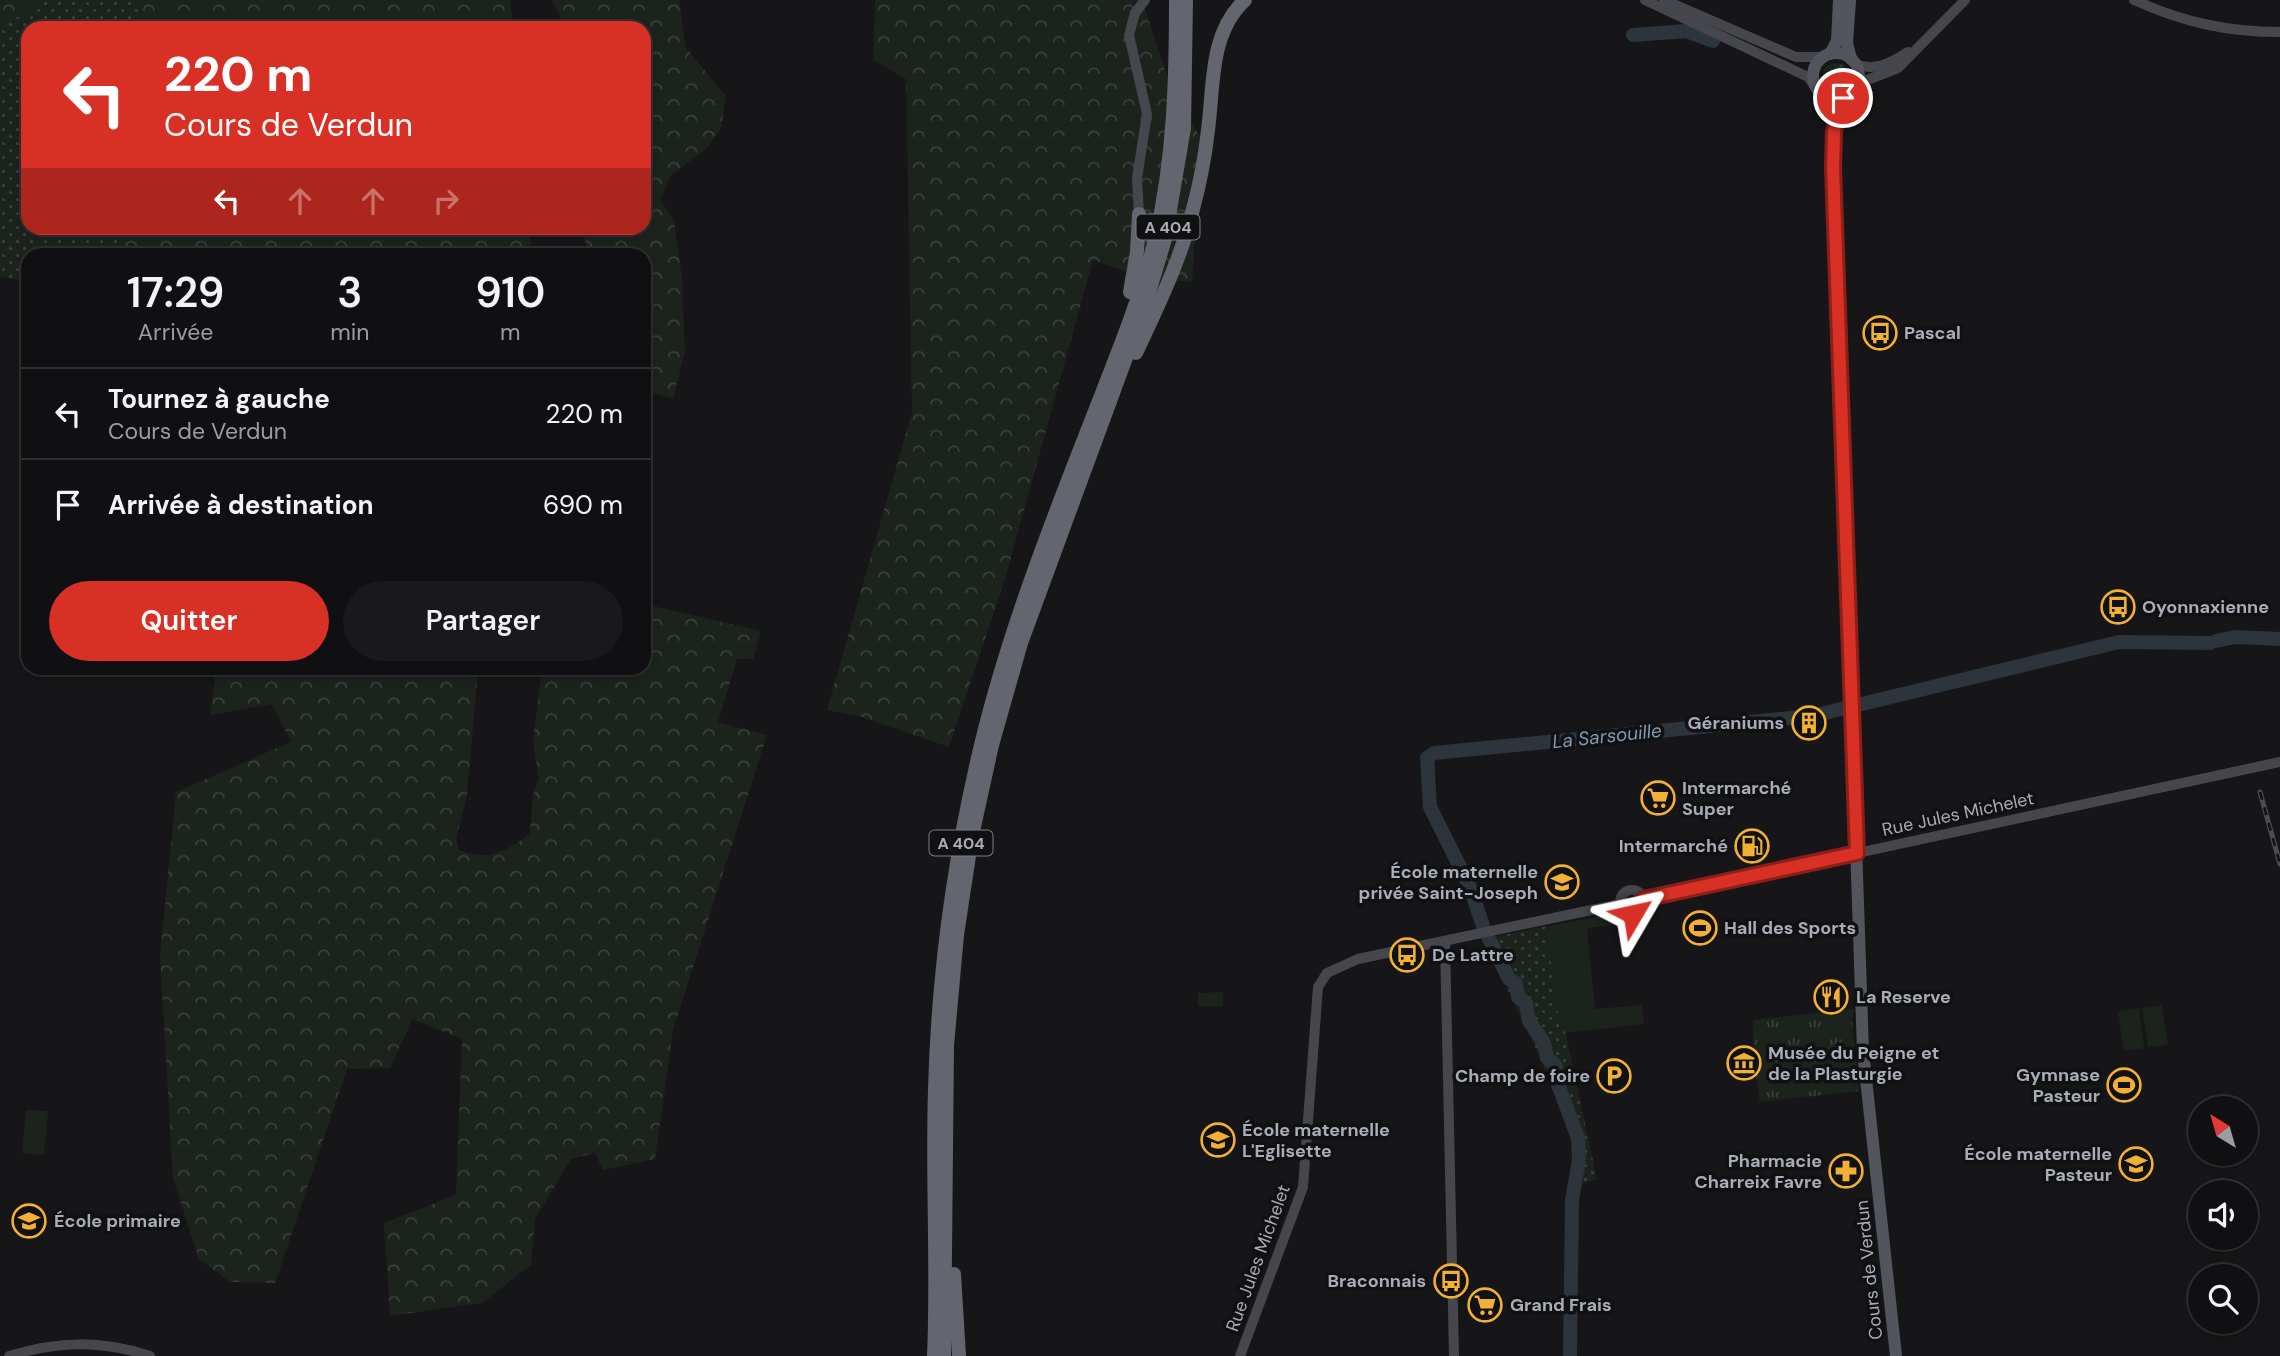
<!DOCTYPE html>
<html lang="fr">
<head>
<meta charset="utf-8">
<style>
  :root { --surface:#101012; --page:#19191b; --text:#f1f3f6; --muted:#9c9d9f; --line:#303032; --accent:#d93025 }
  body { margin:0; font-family:"DM Sans",sans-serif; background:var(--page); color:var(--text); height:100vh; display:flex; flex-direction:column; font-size:26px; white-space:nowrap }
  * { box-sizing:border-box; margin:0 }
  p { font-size:23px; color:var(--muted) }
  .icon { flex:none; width:38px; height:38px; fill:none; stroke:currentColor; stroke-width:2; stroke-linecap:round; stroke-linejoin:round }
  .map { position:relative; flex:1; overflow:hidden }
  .details { position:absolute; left:21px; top:248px; width:630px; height:427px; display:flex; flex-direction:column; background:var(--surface); border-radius:21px; box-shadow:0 4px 10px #0003,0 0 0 2px var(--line) }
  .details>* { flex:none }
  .guide { position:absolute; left:21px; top:21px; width:630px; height:214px; border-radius:21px; box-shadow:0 4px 10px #0003,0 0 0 2px var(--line); background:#d93025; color:#fff; overflow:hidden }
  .needle { width:46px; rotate:323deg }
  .controls { position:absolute; left:2188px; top:1096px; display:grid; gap:14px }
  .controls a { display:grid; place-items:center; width:70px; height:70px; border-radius:50%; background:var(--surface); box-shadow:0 4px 10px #0003,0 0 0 2px var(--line); font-size:35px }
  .pin { position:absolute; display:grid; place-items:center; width:60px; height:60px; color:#fff; margin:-30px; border:4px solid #fff; border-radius:50%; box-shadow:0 2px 7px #0007 }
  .me { position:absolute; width:77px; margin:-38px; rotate:54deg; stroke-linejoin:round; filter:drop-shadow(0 0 5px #0008) }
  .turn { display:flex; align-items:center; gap:24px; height:147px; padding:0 28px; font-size:32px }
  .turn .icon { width:91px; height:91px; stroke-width:2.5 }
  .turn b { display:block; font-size:49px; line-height:60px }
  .lanes { display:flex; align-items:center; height:66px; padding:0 28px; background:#0003; justify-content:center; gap:35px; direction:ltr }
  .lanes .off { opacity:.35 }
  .eta { display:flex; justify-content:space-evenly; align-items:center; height:119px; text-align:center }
  .eta b { font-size:42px; font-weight:600; line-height:49px }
  .primary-button { display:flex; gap:14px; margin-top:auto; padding:14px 28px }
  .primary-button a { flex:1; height:80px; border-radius:42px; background:var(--accent); color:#fff; font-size:28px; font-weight:600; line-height:80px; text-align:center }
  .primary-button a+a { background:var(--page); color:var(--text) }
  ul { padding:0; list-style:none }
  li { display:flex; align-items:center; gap:21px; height:91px; padding:0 28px; border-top:2px solid var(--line) }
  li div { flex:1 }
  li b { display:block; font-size:26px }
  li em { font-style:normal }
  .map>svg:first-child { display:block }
  .grass { fill:url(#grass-dots) }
  .forest { fill:url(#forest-crowns) }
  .park { fill:url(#park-tufts) }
  .garden { fill:url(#garden-furrows) }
  .pitch { fill:#1c231d }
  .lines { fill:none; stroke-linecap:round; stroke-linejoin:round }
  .river { stroke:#2c353c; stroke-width:14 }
  .secondary { stroke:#45474d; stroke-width:10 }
  .primary { stroke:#53555c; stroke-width:12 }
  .motorway { stroke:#63666e; stroke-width:14 }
  .rail-casing { stroke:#4a4c52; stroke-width:5 }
  .rail { stroke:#111113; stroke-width:2.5; stroke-dasharray:8; stroke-linecap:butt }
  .route-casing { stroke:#8d1f18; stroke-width:18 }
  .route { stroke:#d93025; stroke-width:12 }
  .labels { text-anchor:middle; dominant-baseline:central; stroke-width:7; stroke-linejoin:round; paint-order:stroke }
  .shield { fill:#111113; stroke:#7b7e86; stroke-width:2 }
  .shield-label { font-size:16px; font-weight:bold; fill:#a8adb8 }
  .poi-label { font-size:18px; font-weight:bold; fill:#a8adb8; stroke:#111113; text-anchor:start }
  .street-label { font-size:18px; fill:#a8adb8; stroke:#111113 }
  .water-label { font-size:19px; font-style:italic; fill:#7f9bb3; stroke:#111113 }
</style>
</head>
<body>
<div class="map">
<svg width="2280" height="1356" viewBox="0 0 2280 1356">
  <defs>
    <pattern id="grass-dots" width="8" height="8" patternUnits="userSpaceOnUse" patternTransform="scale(1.75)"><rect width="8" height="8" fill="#1c231d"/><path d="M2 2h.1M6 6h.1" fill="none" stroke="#3a403c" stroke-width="1.8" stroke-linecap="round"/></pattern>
    <pattern id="forest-crowns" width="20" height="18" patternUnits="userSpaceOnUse" patternTransform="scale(1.75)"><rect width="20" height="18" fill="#1c231d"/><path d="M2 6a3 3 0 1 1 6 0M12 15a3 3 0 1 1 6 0" fill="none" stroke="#3a403c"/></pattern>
    <pattern id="park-tufts" width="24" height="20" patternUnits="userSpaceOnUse" patternTransform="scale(1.75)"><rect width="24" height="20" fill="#1c231d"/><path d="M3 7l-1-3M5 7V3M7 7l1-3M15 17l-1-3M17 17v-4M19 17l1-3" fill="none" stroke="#3a403c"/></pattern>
    <pattern id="garden-furrows" width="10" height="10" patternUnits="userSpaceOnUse" patternTransform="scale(1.75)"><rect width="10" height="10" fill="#1c231d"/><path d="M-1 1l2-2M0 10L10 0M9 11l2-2" fill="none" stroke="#3a403c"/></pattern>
  </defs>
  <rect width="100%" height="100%" fill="#161618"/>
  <!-- grass -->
  <g class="grass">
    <path d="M41,0H135L146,28H28V228H121V255L28,256L25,280L0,277V22L27,14Z"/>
    <path d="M1547,926L1558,1014L1562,1016L1597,1179L1576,1186L1580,1160L1573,1128L1484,939Z"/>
  </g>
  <!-- forest -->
  <g class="forest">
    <path d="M0,0H41L27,14L0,22Z"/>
    <path d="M135,0H510L514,28H146Z"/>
    <path d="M551,0H679L686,48L726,96L721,128L707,148L671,175L660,200L674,220L682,279L685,351L673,399L644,390V256L589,255L582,228H644V28H567Z"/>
    <path d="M875,0H1142L1176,103L1201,137L1192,282L1149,280L1093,260L1005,579L949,747L862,717L827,710L912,412L906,79L873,60Z"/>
    <path d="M121,228H529L533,255H121Z"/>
    <path d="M644,604L761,631L753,659H737L718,722L767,735L673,1030L655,1159L603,1170L595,1153L571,1159L535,1219L531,1265L482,1303L390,1316L384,1223L456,1195L462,1039L412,1019L390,1068L347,1069L275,1283L230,1282L199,1259L173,1178L160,956L176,792L291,742L272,704L210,715L216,669H478L467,795L456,839L459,850C487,862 509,851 530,833L533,795L539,778L533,742L542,669L644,668Z"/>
  </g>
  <!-- park -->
  <path class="park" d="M1854,1009L1852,1021L1859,1091L1760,1102L1753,1055V1020Z"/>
  <!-- garden -->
  <circle class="garden" cx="1836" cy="77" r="14"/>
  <!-- pitch -->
  <g class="pitch">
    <path d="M1618,913L1633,923L1587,928L1595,1009L1642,1005L1644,1024L1565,1033L1562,1016L1558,1014L1547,926Z"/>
    <path d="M1223,992V1006H1198V993Z"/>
    <path d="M2162,1005L2168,1045L2148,1047L2142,1008Z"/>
    <path d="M2139,1008L2144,1048L2124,1051L2118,1011Z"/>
    <path d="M26,1110L48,1111L44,1155L22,1153Z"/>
  </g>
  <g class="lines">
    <!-- river -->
    <g class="river">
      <path d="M1633,35L1686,31L1713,41"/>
      <path d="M2216,641L2235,637L2280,639"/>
      <path d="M1483,926L1470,887L1430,807L1427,758L1434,753L1812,716L2119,642L2210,643"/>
      <path d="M1489,939L1509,979L1516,983L1518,997L1526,1003L1529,1021L1544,1043L1547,1058L1556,1066V1079L1578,1138L1579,1160L1572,1200L1570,1356"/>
    </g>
    <!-- secondary -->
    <g class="secondary">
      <path d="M1645,0L1808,77L1814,85"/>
      <path d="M1664,0L1796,57H1823"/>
      <path d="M2134,0C2182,22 2227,32 2280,32"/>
      <path d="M1855,64C1875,72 1891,63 1908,52"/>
      <path d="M1857,84L1898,68L1965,0"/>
      <path d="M1139,214L1137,178L1147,114L1129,35L1135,13L1145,0"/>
      <circle cx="1632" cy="902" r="12"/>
      <path d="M1644,899L2280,762"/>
      <path d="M1445,942L1454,1356"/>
      <path d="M9,1356C58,1341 101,1340 150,1356"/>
      <path d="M1240,1356L1303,1187L1318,987L1327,973L1358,959L1620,904"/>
    </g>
    <!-- primary -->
    <g class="primary">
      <path d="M1850,0L1847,43L1851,59"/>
      <circle cx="1836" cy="76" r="23"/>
      <path d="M1830,54L1837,41L1839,0"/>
      <path d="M1843,98L1834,132L1833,167L1863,1051L1896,1356"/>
    </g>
    <!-- motorway -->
    <g class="motorway">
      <path d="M1130,292L1137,252L1139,214"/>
      <path d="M1136,353C1158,306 1181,259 1193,209C1200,183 1205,157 1208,130C1214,86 1209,33 1245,0"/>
      <path d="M954,1274L959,1356"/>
      <path d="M934,1356C938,1268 932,1179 935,1090C938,974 954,858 981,745C1007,638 1046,536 1086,434C1111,369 1139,304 1156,236C1174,158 1176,80 1176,0"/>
      <path d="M944,1356L947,1045L957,935L972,836L992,745L1021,643L1145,306L1165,239L1184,128L1186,0"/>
    </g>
    <defs>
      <path id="rail" d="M2260,792L2280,864"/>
    </defs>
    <!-- rail casing -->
    <use href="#rail" class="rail-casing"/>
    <!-- rail -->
    <use href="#rail" class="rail"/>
  </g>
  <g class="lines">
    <defs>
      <path id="route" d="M1633,914L1642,909L1644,899L1857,853L1833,167L1834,132L1843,98"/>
    </defs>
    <!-- route casing -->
    <use href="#route" class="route-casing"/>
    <!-- route -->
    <use href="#route" class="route"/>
  </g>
  <!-- icons -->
  <defs>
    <symbol id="bus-ring" viewBox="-11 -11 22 22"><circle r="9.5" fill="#111113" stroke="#f2b134" stroke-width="1.5"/><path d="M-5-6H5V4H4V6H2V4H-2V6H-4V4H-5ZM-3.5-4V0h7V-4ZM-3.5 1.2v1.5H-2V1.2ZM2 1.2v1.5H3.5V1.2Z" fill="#f2b134"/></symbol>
    <symbol id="building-ring" viewBox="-11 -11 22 22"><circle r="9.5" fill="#111113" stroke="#f2b134" stroke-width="1.5"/><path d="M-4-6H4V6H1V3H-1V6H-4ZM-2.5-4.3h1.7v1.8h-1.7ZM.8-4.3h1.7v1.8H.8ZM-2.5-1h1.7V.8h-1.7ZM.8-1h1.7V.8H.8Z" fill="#f2b134"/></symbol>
    <symbol id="supermarket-ring" viewBox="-11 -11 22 22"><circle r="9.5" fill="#111113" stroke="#f2b134" stroke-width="1.5"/><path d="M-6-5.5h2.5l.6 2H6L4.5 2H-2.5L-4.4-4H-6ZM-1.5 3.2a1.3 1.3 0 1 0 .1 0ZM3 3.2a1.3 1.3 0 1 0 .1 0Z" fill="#f2b134"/></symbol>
    <symbol id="fuel-ring" viewBox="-11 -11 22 22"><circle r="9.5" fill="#111113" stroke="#f2b134" stroke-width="1.5"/><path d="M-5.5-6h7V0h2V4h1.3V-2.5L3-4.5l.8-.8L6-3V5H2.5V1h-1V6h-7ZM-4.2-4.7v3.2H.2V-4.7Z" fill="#f2b134"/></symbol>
    <symbol id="school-ring" viewBox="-11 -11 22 22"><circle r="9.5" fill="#111113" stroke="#f2b134" stroke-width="1.5"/><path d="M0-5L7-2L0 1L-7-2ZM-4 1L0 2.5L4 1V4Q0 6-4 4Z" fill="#f2b134"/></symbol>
    <symbol id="stadium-ring" viewBox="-11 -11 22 22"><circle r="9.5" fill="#111113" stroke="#f2b134" stroke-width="1.5"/><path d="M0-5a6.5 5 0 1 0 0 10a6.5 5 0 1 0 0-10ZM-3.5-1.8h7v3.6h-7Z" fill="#f2b134"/></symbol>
    <symbol id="restaurant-ring" viewBox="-11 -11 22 22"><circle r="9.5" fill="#111113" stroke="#f2b134" stroke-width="1.5"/><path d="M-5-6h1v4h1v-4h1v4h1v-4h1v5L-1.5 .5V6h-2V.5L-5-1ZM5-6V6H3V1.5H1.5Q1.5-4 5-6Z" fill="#f2b134"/></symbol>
    <symbol id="museum-ring" viewBox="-11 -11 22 22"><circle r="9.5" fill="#111113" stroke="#f2b134" stroke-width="1.5"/><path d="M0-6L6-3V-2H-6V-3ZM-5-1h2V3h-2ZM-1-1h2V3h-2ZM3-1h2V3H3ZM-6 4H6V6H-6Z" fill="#f2b134"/></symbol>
    <symbol id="parking-ring" viewBox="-11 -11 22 22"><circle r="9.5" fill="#111113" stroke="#f2b134" stroke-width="1.5"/><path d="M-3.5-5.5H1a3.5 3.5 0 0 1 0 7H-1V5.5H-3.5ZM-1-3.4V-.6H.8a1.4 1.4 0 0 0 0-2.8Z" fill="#f2b134"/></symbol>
    <symbol id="pharmacy-ring" viewBox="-11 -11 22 22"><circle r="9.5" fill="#111113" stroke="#f2b134" stroke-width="1.5"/><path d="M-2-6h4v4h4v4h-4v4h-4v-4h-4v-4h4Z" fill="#f2b134"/></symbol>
  </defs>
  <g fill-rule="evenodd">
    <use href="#bus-ring" x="1861" y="314" width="38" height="38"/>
    <use href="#bus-ring" x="2099" y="588" width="38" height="38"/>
    <use href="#building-ring" x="1790" y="704" width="38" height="38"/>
    <use href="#supermarket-ring" x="1639" y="779" width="38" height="38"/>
    <use href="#fuel-ring" x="1733" y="827" width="38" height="38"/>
    <use href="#school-ring" x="1543" y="863" width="38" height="38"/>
    <use href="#stadium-ring" x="1681" y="909" width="38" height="38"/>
    <use href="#bus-ring" x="1388" y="936" width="38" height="38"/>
    <use href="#restaurant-ring" x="1812" y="978" width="38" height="38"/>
    <use href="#museum-ring" x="1725" y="1044" width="38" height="38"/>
    <use href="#parking-ring" x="1595" y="1057" width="38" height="38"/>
    <use href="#stadium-ring" x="2105" y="1066" width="38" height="38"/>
    <use href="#school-ring" x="1199" y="1121" width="38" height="38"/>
    <use href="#school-ring" x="2117" y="1145" width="38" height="38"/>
    <use href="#pharmacy-ring" x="1827" y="1152" width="38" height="38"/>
    <use href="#school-ring" x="10" y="1202" width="38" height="38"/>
    <use href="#bus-ring" x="1432" y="1262" width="38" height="38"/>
    <use href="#supermarket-ring" x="1466" y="1286" width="38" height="38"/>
  </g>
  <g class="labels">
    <!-- shield labels -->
    <g class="shield">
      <rect x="1136.5" y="214.5" width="63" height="25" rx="5"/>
      <rect x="929.5" y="830.5" width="63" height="25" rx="5"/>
    </g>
    <g class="shield-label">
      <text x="1168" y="227">A 404</text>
      <text x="961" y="843">A 404</text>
    </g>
    <!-- poi labels -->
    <g class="poi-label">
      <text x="1904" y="333">Pascal</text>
      <text x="2142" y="607">Oyonnaxienne</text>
      <text x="1784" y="723" text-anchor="end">Géraniums</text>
      <text x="1682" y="788">Intermarché<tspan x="1682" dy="21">Super</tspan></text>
      <text x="1728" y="846" text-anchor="end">Intermarché</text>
      <text x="1538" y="872" text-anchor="end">École maternelle<tspan x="1538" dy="21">privée Saint-Joseph</tspan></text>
      <text x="1724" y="928">Hall des Sports</text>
      <text x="1432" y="955">De Lattre</text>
      <text x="1856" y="997">La Reserve</text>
      <text x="1768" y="1053">Musée du Peigne et<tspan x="1768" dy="21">de la Plasturgie</tspan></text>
      <text x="2100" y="1075" text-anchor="end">Gymnase<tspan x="2100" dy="21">Pasteur</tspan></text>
      <text x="1590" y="1076" text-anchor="end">Champ de foire</text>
      <text x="1242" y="1130">École maternelle<tspan x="1242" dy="21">L'Eglisette</tspan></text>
      <text x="2112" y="1154" text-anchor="end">École maternelle<tspan x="2112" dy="21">Pasteur</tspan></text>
      <text x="1822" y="1161" text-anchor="end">Pharmacie<tspan x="1822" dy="21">Charreix Favre</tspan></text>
      <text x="54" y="1221">École primaire</text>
      <text x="1426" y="1281" text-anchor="end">Braconnais</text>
      <text x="1510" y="1305">Grand Frais</text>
    </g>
    <!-- street labels -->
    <g class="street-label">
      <text transform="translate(1958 814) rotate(-12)">Rue Jules Michelet</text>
      <text transform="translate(1258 1258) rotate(-70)">Rue Jules Michelet</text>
      <text transform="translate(1869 1270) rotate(-96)">Cours de Verdun</text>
    </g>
    <!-- water labels -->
    <g class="water-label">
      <text transform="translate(1607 736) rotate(-6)">La Sarsouille</text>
    </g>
  </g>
</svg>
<div class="controls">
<a><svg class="needle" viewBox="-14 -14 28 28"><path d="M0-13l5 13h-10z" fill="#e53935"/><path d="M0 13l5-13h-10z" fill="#9c9d9f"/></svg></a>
<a><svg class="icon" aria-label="sound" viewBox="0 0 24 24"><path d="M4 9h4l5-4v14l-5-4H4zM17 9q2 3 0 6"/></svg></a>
<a><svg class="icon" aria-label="search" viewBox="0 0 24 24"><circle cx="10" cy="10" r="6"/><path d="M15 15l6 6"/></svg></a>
</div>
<div class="pin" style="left:1843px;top:98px;background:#d93025"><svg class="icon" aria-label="arrive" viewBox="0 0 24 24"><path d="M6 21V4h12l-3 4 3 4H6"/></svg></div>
<svg class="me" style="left:1633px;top:914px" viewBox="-20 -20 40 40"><path d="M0-17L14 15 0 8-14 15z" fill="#d93025" stroke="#fff" stroke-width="4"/></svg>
<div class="guide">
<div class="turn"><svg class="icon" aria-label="left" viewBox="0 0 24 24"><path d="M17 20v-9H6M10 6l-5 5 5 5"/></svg><div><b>220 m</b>Cours de Verdun</div></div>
<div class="lanes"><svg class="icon" aria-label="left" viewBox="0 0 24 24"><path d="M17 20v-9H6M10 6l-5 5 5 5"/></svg><svg class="icon off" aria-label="ahead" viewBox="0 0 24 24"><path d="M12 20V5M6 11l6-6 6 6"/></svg><svg class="icon off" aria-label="ahead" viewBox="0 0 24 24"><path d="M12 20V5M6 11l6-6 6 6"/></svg><svg class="icon off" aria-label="right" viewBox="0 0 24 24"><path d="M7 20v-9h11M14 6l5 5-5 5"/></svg></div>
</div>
<section class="details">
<div class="eta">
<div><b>17:29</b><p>Arrivée</p></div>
<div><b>3</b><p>min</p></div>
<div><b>910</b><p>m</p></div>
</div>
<ul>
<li><svg class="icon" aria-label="left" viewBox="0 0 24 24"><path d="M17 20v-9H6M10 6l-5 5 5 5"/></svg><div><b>Tournez à gauche</b><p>Cours de Verdun</p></div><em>220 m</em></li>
<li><svg class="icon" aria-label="arrive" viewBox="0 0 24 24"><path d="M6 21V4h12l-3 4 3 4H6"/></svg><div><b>Arrivée à destination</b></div><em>690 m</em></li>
</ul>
<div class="primary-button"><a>Quitter</a><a>Partager</a></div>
</section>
</div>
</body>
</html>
